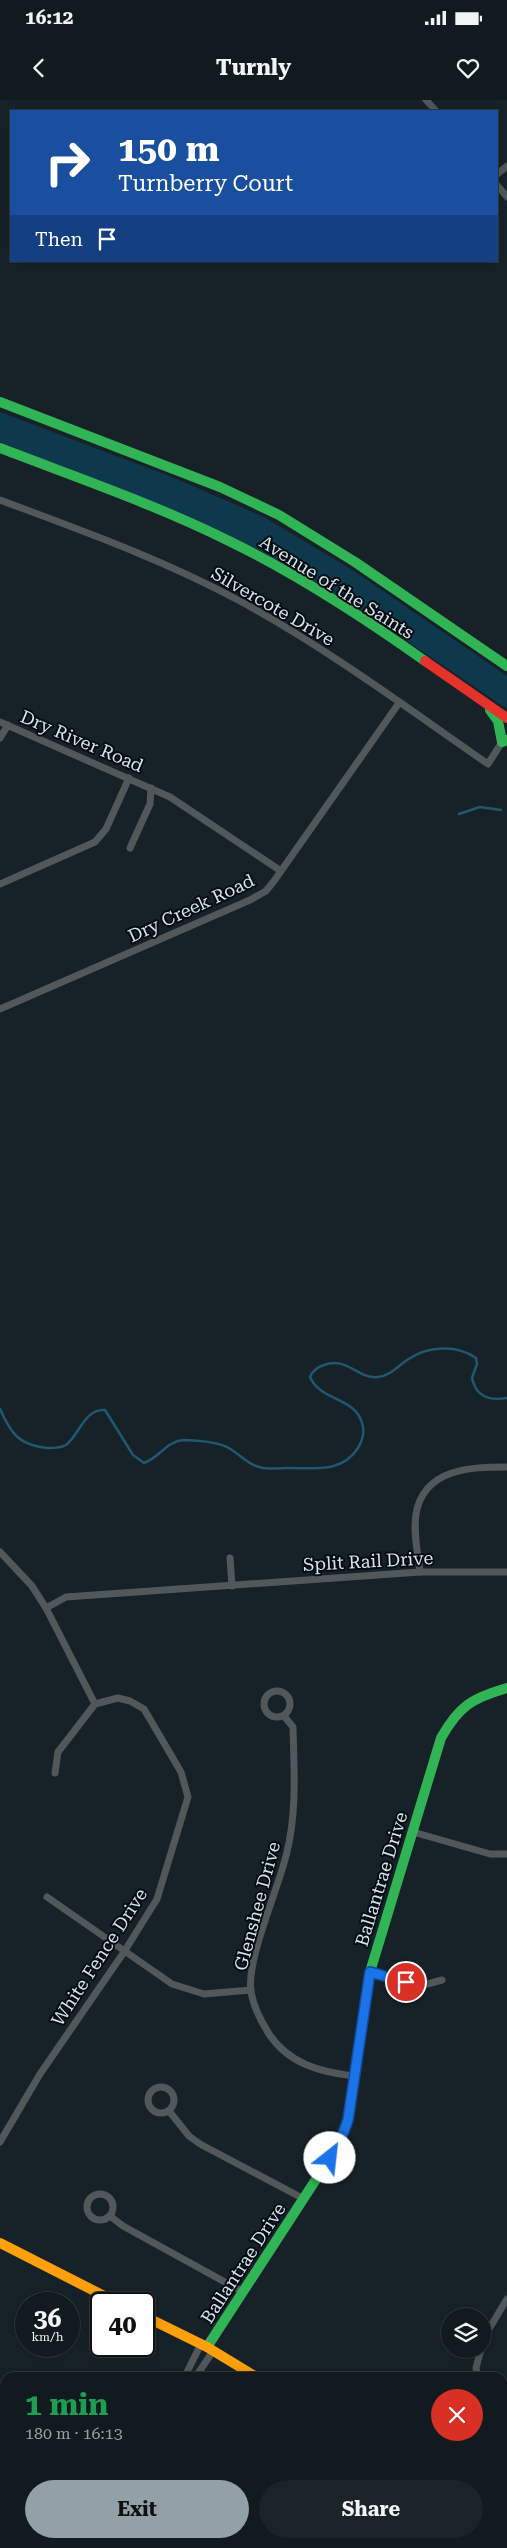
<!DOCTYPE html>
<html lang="en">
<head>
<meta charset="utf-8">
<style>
  :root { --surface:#111a1e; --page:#1a2327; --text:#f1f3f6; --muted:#9ca1a4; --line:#30383c; --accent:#94a0a7 }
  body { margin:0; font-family:"Roboto Serif",serif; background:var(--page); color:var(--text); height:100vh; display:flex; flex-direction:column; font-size:19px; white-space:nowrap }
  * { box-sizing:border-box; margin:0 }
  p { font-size:16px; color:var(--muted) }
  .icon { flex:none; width:28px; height:28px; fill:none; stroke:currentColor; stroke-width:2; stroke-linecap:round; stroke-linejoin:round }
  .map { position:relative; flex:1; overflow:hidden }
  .sheet { position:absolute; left:0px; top:2272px; width:508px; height:176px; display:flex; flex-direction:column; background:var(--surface); border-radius:15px 15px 0 0; box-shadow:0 2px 12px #0003,0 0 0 1px var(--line) }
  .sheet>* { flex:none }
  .banner { position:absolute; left:10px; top:10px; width:488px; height:152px; border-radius:0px; box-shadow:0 2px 12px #0003,0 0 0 1px var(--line); background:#1a4fa0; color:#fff; overflow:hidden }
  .fabs { position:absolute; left:441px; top:2208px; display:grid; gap:10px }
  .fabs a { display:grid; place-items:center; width:50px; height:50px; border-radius:50%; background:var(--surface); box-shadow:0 2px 12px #0003,0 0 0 1px var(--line); font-size:25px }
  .speed { position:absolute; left:15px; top:2192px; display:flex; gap:10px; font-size:25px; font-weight:700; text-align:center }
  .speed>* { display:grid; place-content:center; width:65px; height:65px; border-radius:50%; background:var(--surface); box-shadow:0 2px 12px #0003,0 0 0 1px var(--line); line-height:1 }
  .speed small { font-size:12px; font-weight:400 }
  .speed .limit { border:2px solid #111; border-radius:8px; background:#fff; color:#111 }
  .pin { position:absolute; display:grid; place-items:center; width:42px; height:42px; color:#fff; margin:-21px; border:2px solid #fff; border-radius:50%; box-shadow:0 1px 5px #0007 }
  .me { position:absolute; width:55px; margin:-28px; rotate:29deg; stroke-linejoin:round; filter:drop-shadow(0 0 4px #0008) }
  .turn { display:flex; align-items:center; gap:18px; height:105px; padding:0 25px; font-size:22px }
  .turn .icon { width:65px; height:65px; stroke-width:2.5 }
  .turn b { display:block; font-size:35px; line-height:42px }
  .then { display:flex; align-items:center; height:48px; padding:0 25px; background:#0003; gap:10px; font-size:19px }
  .round { display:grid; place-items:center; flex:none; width:52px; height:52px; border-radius:26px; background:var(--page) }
  .summary { display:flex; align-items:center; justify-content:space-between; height:85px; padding:0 25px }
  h1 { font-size:30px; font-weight:700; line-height:38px; color:#1e9e55 }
  .button { display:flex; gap:10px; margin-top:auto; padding:10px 25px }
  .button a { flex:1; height:58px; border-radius:30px; background:var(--accent); color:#111; font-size:20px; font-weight:700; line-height:58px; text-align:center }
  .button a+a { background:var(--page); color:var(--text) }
  .status { display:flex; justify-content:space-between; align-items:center; height:35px; padding:0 25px; background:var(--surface); direction:ltr }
  .status svg { height:14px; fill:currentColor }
  header { display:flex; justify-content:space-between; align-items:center; height:65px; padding:0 25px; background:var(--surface); font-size:22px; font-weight:700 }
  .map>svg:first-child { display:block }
  .green { fill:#0e384b }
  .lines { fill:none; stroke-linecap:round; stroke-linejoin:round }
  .stream { stroke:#215770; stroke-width:2.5 }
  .street { stroke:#52575a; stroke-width:7 }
  .fast { stroke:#30b455; stroke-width:10 }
  .slow { stroke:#ff9f0a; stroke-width:10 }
  .jam { stroke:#e5322d; stroke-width:10 }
  .route-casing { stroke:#114b97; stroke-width:12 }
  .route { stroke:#1a73e8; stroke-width:9 }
  .labels { text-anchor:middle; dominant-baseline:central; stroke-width:4; stroke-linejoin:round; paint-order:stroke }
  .street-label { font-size:18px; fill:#d7e4eb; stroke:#050d12 }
</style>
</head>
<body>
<div class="status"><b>16:12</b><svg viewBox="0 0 49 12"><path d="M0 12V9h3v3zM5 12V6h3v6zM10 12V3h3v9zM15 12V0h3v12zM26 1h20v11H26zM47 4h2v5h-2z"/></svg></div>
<header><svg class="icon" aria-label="back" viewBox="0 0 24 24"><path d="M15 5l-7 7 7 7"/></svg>Turnly<svg class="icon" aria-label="heart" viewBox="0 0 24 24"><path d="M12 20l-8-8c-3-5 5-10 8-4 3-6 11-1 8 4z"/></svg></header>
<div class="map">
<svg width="507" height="2448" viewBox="0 0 507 2448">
  <rect width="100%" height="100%" fill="#172228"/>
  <!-- green -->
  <path class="green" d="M0,312L172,377L264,417L354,471L507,576V609L363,511L256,448L0,342Z"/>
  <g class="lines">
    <!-- stream -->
    <g class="stream">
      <path d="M459,714L480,707L501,710"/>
      <path d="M0,1309C11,1334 19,1345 47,1348C53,1348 61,1348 66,1345C79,1335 85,1308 105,1310L133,1355L144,1363C159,1358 167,1341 183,1340C196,1340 216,1342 227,1347C239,1353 246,1364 259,1367C269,1370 279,1368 289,1368C315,1368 342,1373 358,1348C362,1341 365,1331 362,1323C355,1297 320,1301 310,1277C313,1270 317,1267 324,1265C347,1256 359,1280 378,1277C390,1276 398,1266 407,1260C427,1246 456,1244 476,1258L477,1264L472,1278C476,1297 489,1301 507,1298"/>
    </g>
    <!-- street -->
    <g class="street">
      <path d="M426,0L436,11"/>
      <path d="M496,75L507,66"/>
      <path d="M496,84L507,97"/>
      <path d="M0,400C80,430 162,459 238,500C325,547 406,607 488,664L502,642"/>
      <path d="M0,622L170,697L281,771"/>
      <path d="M0,638L8,625"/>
      <path d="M130,748L150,704L151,688"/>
      <path d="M0,784L95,742L106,729L129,678"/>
      <path d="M0,909L250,800L266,791L274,781L399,603"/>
      <path d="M0,1452L32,1486L46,1508L95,1604"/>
      <path d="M230,1458L232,1486"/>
      <path d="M420,1472C418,1454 413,1432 416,1414C424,1368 471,1367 507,1367"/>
      <path d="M46,1508L66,1497L420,1472H507"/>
      <circle cx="277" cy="1604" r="13"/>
      <path d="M284,1616L293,1627C294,1669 297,1711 287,1752C279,1788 246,1859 251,1892C254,1908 260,1920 269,1934C289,1964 320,1972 354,1976"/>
      <path d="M413,1732L490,1754H507"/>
      <path d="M47,1797L172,1884L204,1894L251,1890"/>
      <path d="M370,1872L420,1886L442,1880"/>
      <circle cx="161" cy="2000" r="13"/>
      <path d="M169,2011L189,2036L200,2044L304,2099"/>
      <path d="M0,2042L40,1974L124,1852L157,1799L188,1697L181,1672L144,1609L130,1601L118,1598L95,1604L58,1652L55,1673"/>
      <circle cx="100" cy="2107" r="13"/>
      <path d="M110,2116L123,2126L243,2192"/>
      <path d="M482,2245L486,2234L507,2199"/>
      <path d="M184,2278L201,2244"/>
      <path d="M195,2278L213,2251"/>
      <path d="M478,2278L476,2268L481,2249"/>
      <path d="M502,2322L507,2326"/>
      <path d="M502,2346L507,2339"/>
      <path d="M502,2368L507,2361"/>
      <path d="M114,2444L121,2448"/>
      <path d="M167,2448L170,2444"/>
    </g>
    <!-- fast -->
    <g class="fast">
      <path d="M0,302L220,387L279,415L355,462L507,566"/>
      <path d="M0,348C78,378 157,405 231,442C299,475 363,517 425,561"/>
      <path d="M490,610L498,621L502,642L507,640"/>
      <path d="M207,2247L339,2044L348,2020L370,1872L441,1638C459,1606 472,1598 507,1588"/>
      <path d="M502,2437L507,2440"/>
    </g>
    <!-- slow -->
    <g class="slow">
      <path d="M0,2143L120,2204"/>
      <path d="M144,2216L207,2247L258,2278"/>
    </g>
    <!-- jam -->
    <path class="jam" d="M425,561L507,618"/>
  </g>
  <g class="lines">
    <defs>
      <path id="route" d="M330,2058L339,2044L348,2020L370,1872L406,1882"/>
    </defs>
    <!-- route casing -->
    <use href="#route" class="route-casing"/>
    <!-- route -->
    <use href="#route" class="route"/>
  </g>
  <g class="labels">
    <!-- street labels -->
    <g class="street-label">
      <text transform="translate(337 487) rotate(32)">Avenue of the Saints</text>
      <text transform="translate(273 506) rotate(30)">Silvercote Drive</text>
      <text transform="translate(82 641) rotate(23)">Dry River Road</text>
      <text transform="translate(191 808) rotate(-25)">Dry Creek Road</text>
      <text transform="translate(368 1461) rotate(-3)">Split Rail Drive</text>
      <text transform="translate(381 1779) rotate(-73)">Ballantrae Drive</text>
      <text transform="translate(257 1806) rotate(-75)">Glenshee Drive</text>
      <text transform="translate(99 1857) rotate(-57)">White Fence Drive</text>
      <text transform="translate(243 2163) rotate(-57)">Ballantrae Drive</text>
    </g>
  </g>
</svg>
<div class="fabs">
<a><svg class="icon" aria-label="layers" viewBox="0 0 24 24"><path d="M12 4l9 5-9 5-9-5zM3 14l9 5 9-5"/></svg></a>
</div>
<div class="speed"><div>36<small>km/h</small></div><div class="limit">40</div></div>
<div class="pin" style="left:406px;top:1882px;background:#d93025"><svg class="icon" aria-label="arrive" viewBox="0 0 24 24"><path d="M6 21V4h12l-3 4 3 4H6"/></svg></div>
<svg class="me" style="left:330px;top:2058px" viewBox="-20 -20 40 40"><circle r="19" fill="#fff"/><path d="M0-13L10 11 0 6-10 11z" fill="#1a73e8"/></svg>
<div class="banner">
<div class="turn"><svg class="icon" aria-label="right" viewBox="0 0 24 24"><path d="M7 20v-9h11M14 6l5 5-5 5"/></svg><div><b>150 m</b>Turnberry Court</div></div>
<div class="then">Then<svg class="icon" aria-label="arrive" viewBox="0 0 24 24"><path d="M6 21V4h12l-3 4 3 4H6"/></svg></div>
</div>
<section class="sheet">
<div class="summary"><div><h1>1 min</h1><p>180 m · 16:13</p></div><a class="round" style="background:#d93025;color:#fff"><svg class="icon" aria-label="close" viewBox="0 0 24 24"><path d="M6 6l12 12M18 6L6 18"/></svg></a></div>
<div class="button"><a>Exit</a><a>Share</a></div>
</section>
</div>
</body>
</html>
